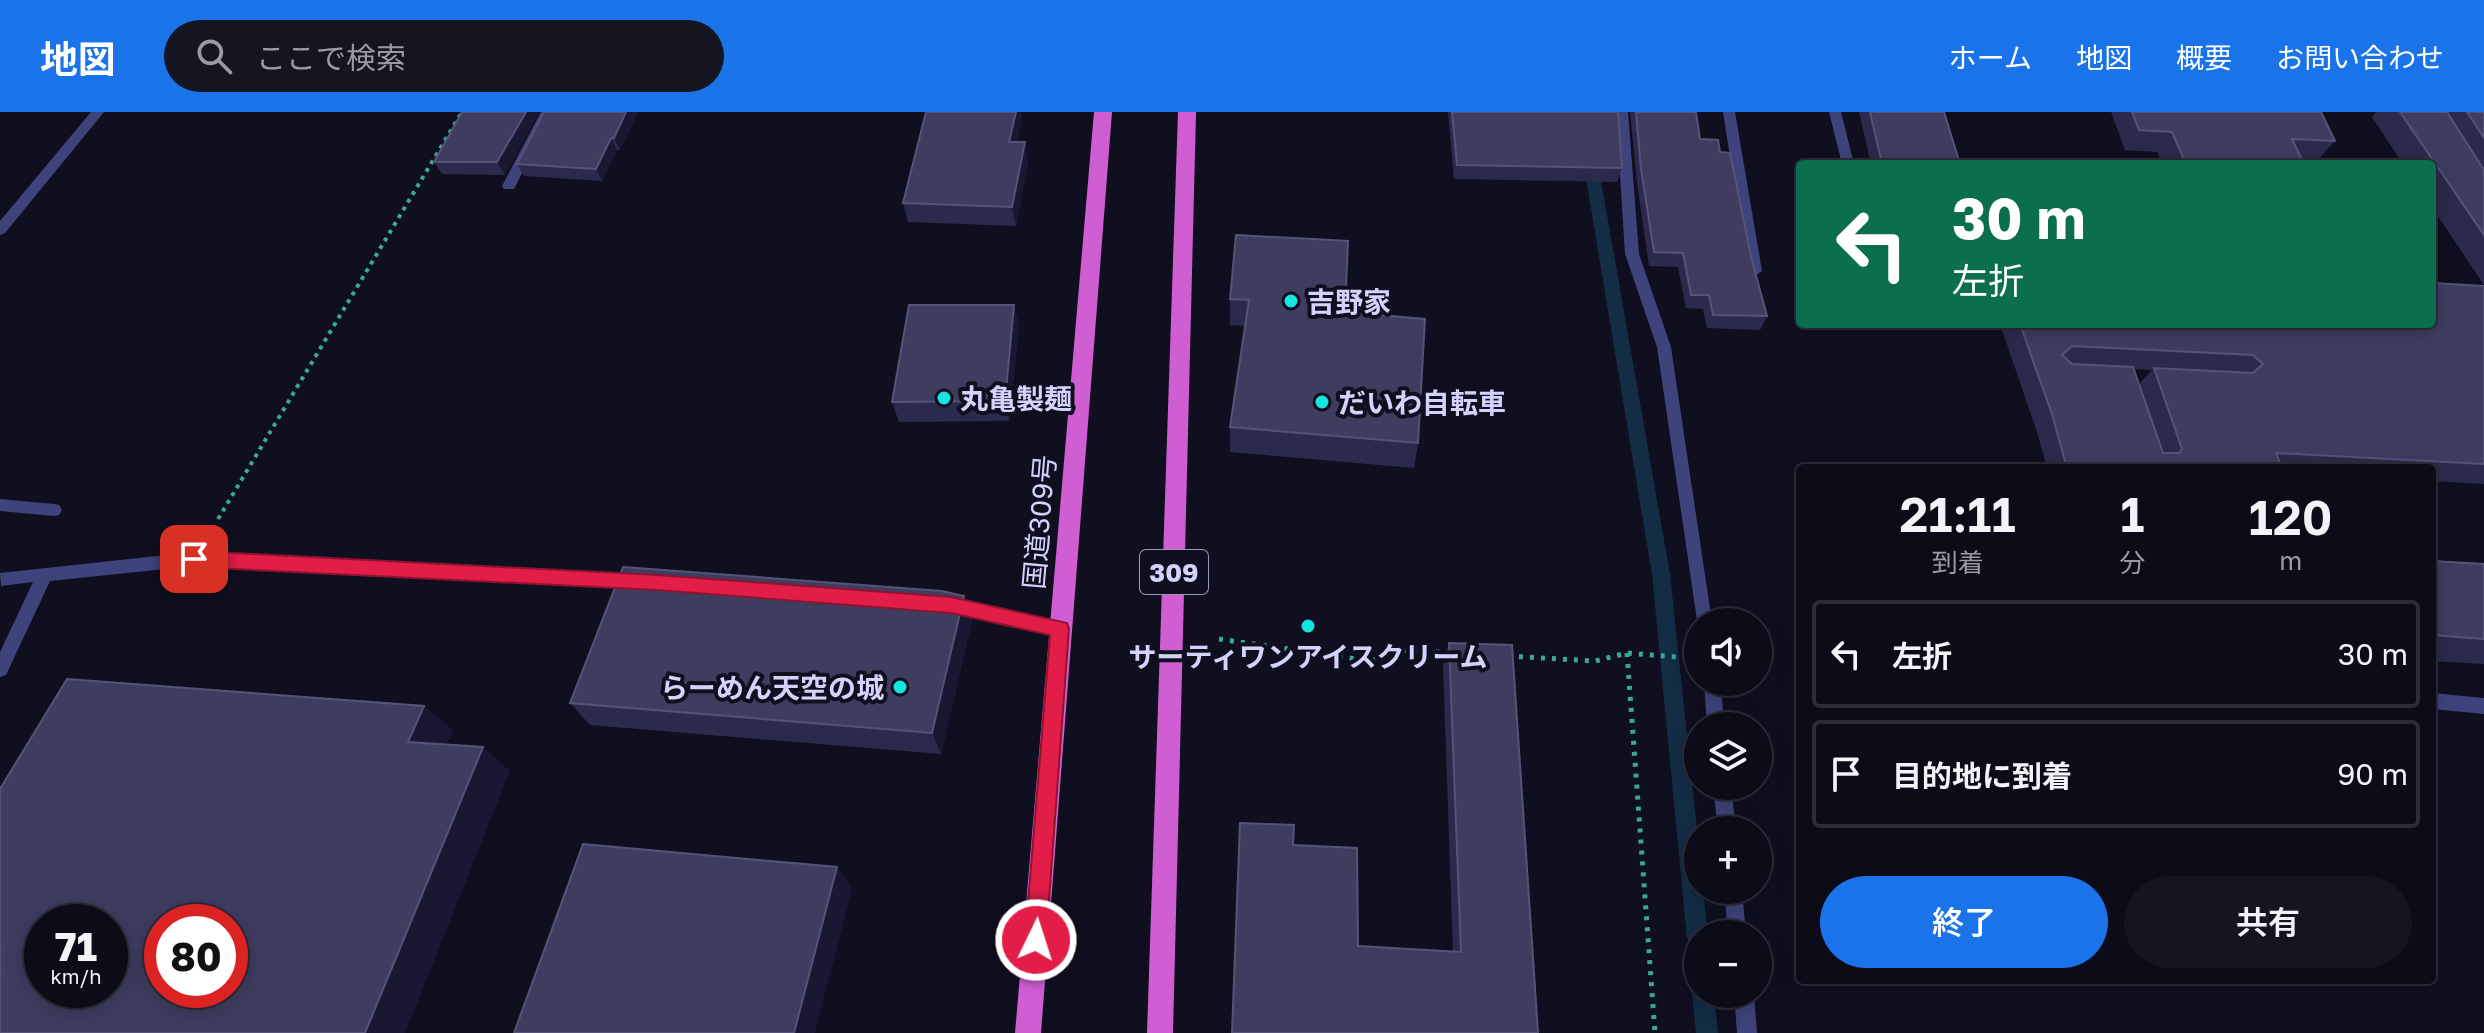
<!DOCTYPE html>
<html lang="ja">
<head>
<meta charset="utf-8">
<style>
  :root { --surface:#0c0b18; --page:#151421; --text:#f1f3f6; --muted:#9a9ba2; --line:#2c2b37; --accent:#1a73e8 }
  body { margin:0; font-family:"Golos Text","Noto Sans JP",sans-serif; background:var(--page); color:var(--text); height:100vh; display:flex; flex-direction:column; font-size:30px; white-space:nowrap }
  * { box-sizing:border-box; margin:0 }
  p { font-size:26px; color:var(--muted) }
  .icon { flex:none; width:44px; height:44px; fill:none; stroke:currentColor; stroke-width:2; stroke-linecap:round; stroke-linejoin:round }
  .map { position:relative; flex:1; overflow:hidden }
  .details { position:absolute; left:1796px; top:352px; width:640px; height:520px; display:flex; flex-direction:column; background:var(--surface); border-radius:8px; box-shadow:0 4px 20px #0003,0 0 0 2px var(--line) }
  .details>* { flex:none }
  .top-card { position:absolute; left:1796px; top:48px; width:640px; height:168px; border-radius:8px; box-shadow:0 4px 20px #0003,0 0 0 2px var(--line); background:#0b6e4f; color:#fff; overflow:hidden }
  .buttons { position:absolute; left:1684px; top:496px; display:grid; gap:16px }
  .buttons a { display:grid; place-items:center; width:88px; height:88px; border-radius:50%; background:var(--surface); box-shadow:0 4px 20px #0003,0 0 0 2px var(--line); font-size:40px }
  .speed { position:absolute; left:24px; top:792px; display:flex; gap:16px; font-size:40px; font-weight:700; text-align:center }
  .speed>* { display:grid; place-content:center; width:104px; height:104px; border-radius:50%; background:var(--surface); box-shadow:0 4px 20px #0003,0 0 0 2px var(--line); line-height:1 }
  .speed small { font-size:20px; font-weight:400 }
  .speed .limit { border:12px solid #d22; background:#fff; color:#111 }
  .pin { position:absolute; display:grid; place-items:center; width:68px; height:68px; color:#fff; margin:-34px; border-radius:16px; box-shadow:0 4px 12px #0006 }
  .me { position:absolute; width:88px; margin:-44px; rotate:4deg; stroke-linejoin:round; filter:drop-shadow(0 0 6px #0008) }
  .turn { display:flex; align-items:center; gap:28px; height:168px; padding:0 24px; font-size:36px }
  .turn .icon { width:104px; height:104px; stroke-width:2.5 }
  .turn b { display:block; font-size:56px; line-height:68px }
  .eta { display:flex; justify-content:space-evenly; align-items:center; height:136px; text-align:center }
  .eta b { font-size:48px; font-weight:600; line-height:56px }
  .action { display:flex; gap:16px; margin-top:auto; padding:16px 24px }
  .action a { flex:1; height:92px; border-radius:48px; background:var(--accent); color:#fff; font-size:32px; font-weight:600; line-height:92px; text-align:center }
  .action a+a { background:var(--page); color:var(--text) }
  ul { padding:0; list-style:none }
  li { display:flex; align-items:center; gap:24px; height:108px; margin:0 16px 12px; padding:0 8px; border:4px solid var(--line); border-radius:8px }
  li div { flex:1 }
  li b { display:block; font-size:30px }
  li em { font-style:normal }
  header { display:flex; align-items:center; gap:48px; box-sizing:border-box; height:112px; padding:0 40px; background:var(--accent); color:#fff }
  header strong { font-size:38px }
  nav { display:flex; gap:44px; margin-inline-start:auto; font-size:28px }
  .search { width:560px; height:72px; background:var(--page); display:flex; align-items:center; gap:20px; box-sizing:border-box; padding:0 28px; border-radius:44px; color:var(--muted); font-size:30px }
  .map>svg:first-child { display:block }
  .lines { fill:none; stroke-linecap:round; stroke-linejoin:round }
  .stream { fill:#132d45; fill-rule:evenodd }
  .path-far1 { stroke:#39a894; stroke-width:4; stroke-dasharray:4 5; stroke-linecap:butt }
  .path { stroke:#39a894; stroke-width:5; stroke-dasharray:4 7; stroke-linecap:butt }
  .service { fill:#3e437b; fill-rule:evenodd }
  .minor { fill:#3e437b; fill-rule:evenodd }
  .trunk { fill:#ce5ed2; fill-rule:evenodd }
  .wall { fill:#2c2a4c; fill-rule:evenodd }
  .shaded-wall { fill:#1a1733 }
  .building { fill:#3e3c5f; stroke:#555377; stroke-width:2; fill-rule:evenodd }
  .route { fill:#e11d48; stroke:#92132f; stroke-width:2 }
  .poi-dot { fill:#14e5e0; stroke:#100f20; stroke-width:3 }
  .labels { text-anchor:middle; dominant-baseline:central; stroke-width:8; stroke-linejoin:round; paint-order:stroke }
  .shield { fill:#100f20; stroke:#9898b9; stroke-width:2 }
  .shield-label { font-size:26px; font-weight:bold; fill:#d2d2fb }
  .poi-label { font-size:28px; font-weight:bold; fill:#d2d2fb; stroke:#100f20; text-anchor:start }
  .street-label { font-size:28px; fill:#d2d2fb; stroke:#100f20 }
</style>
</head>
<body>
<header>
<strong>地図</strong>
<div class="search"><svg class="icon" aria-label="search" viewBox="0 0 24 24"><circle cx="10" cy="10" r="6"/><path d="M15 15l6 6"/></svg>ここで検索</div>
<nav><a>ホーム</a><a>地図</a><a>概要</a><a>お問い合わせ</a></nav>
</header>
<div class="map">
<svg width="2484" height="921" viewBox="0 0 2484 921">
  <rect width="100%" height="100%" fill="#100f20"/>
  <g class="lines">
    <!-- stream -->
    <g class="stream">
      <path d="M1575,0H1589L1670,462L1698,727V778H1703L1708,822H1698V836L1691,833L1687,826L1652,462Z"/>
      <path d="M1698,873V882H1714L1718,921H1696L1692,882Z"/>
    </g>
    <!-- path-far1 -->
    <path class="path-far1" d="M218,407L462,0"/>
    <!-- path -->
    <g class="path">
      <path d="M1219,527L1370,549L1403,538L1450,541"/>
      <path d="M1627,541L1655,921"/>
      <path d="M1508,544L1595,549L1627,541L1677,545"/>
    </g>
    <!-- service -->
    <g class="service">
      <path d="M1723,0H1735L1762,159L1755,164L1748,159Z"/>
      <path d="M1829,0H1841L1854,52H1842Z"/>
    </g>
    <!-- minor -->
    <g class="minor">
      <path d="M91,0H104L5,121L0,123V109Z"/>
      <path d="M541,0H553L514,77H504L502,74Z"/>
      <path d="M1616,0H1628L1639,142L1671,235L1712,510H1698V515L1657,235L1625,142Z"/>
      <path d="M0,387L54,392L59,393L62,398L59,403L54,404L0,399Z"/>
      <path d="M194,440L638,462L644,464L646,469L644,474L638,476L194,454L50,469L6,563L0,565V540L33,470L1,474L0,461Z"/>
      <path d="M948,486L1060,510L1066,512L1068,517L1066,522L1060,524L948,500L942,498L940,493L942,488Z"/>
      <path d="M1704,570H1720L1725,614H1707Z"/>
      <path d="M2432,581L2484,586V602L2432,597Z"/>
      <path d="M1713,674H1731L1736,718H1718Z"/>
      <path d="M1724,778H1742L1746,822H1728Z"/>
      <path d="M1734,882H1754L1757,921H1737Z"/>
    </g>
    <!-- trunk -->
    <g class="trunk">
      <path d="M1094,0H1112L1041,921H1015Z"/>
      <path d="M1178,0H1196L1173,921H1147Z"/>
    </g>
  </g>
  <!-- wall -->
  <g class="wall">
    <path d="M462,0H539L505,63L442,62L434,50Z"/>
    <path d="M638,0L620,38H617L602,69L524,64L517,52Z"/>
    <path d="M926,0H1021L1022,7L1017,30H1025L1028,50L1016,114L908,110L903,91Z"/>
    <path d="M1448,0H1618L1622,56L1617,70L1454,67Z"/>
    <path d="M1630,0H1696L1700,27L1720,40L1751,145L1767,204L1760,218L1707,216L1703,197L1686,196L1678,155L1649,154L1637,71Z"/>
    <path d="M1859,0H1944L1960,52H1871Z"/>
    <path d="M2111,0H2321L2335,29L2317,49H2302L2304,52H2162L2157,40L2125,38Z"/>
    <path d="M2376,0H2484V173L2432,95V52H2403L2372,5Z"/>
    <path d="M1236,123L1345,200L1418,331L1414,356L1230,340V315L1245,214L1230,213V187Z"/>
    <path d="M2484,174V372L2432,369V356H2047L2037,320L2000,212H2432ZM2133,257L2149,258H2152L2139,272Z"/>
    <path d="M1014,193L1019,214L1009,309L899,310L892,290Z"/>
    <path d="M2432,449L2484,452V552L2432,549Z"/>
    <path d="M964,484L972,508L941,642L590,613L570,591Z"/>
    <path d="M1449,531L1538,921H1232L1358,834L1453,840L1443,554Z"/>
  </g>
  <!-- shaded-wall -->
  <g class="shaded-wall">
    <path d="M526,0H539L505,63L497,50Z"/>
    <path d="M626,0H638L620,38L614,26Z"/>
    <path d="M1016,0H1021L1022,7L1013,49L1009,30Z"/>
    <path d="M611,26L617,38L602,69L596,57Z"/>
    <path d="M1025,30L1028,50L1016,114L1012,95Z"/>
    <path d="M1014,193L1019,214L1009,309L1005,289Z"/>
    <path d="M964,484L972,508L941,642L932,621Z"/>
    <path d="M424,594L453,618L437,654L408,630Z"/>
    <path d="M483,635L510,659L405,921H365Z"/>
    <path d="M837,755L852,776L815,921H794Z"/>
  </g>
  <!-- building -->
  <g class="building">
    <path d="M462,0H526L497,50H434Z"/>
    <path d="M544,0H626L614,26H611L596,57L517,52Z"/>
    <path d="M926,0H1016L1009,30H1025L1012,95L903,91Z"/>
    <path d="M1452,0H1618L1622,56L1457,53Z"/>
    <path d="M1636,0H1696L1700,27L1718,28L1720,40L1730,41L1751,145L1767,204L1713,203L1709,183H1691L1683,141L1654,140L1641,57Z"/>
    <path d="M1870,0H1944L1960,52H1882Z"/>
    <path d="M2132,0H2321L2335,29L2292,27L2304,52H2186L2172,20L2139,18Z"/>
    <path d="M2400,0H2447L2484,58V123Z"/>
    <path d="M2467,0H2484V26Z"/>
    <path d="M1236,123L1348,129L1345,200L1425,207L1418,331L1230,315L1249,188L1230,187Z"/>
    <path d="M2432,171L2484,174V352L2276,341L2282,356H2067L2052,302L2020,212H2432ZM2072,234L2253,243L2263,252L2253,261L2154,256L2182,337L2179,341H2163L2133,255L2072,252L2062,243Z"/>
    <path d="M909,193H1014L1005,289L892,290Z"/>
    <path d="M2432,449L2484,452V527L2432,523Z"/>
    <path d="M623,455L942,479L964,484L932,621L570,591Z"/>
    <path d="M1449,531L1512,533L1538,921H1232L1240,711L1294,713L1293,733L1357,736L1358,834L1461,840Z"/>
    <path d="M67,567L424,594L408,630L483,635L365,921H0V677ZM42,810H110V878H42ZM162,810H230V878H162Z"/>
    <path d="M583,732L837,755L794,921H514Z"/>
  </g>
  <!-- route -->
  <path class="route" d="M194,439L657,463L951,485L1067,511L1069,517L1046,828L1043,835L1036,838L1028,835L1025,828L1050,523L951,501L657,478L194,455L187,452L185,447L187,442Z"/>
  <!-- markers -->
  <g class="poi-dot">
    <circle cx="1291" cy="189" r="8"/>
    <circle cx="944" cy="286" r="8"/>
    <circle cx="1322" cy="290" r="8"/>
    <circle cx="1308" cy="514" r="8"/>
    <circle cx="900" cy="575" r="8"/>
  </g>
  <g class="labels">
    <!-- shield labels -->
    <rect class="shield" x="1140" y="438" width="68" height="44" rx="6"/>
    <g class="shield-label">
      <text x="1174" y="460">309</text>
    </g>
    <!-- poi labels -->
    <g class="poi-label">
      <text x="1307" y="189">吉野家</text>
      <text x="960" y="286">丸亀製麺</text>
      <text x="1338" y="290">だいわ自転車</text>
      <text x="1308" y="544" text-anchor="middle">サーティワンアイスクリーム</text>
      <text x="884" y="575" text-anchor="end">らーめん天空の城</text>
    </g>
    <!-- street labels -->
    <g class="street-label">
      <text transform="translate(1039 410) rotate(-85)">国道309号</text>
    </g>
  </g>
</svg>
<div class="buttons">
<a><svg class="icon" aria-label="sound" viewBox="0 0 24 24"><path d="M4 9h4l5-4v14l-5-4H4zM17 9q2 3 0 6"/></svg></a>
<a><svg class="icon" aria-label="layers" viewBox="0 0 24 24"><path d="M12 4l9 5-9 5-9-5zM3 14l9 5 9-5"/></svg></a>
<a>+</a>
<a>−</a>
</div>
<div class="speed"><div>71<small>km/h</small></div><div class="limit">80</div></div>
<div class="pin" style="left:194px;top:447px;background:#d93025"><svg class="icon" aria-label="arrive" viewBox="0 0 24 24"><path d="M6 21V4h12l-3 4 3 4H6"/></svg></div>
<svg class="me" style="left:1036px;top:828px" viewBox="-20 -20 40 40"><circle r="17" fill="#e11d48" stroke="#fff" stroke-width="3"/><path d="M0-11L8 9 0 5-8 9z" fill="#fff"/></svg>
<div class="top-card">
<div class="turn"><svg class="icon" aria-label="left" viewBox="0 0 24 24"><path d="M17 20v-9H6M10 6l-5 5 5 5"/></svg><div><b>30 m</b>左折</div></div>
</div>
<section class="details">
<div class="eta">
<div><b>21:11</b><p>到着</p></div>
<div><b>1</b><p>分</p></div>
<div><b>120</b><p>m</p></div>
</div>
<ul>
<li><svg class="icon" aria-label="left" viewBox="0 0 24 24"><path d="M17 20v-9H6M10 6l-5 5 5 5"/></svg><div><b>左折</b></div><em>30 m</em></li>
<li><svg class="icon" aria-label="arrive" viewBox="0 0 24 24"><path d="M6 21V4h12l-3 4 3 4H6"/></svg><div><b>目的地に到着</b></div><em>90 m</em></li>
</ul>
<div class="action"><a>終了</a><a>共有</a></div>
</section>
</div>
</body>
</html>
